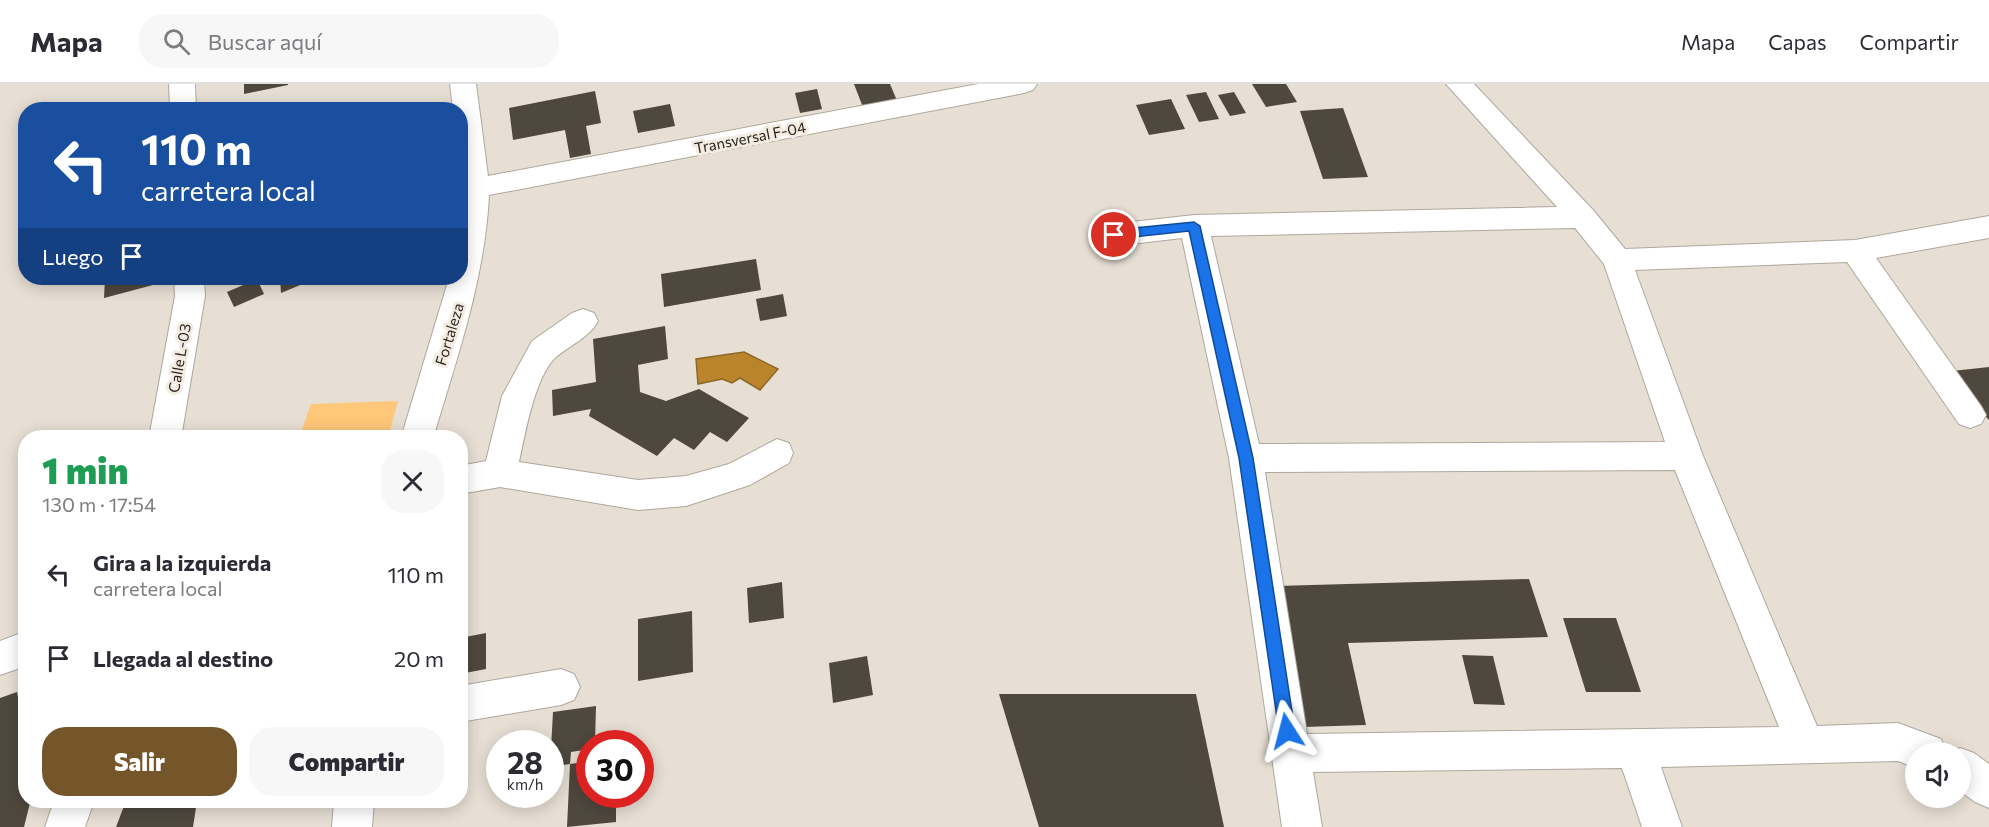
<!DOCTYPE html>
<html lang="es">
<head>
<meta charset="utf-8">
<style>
  :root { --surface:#fff; --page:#f7f7f7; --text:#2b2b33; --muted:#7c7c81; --line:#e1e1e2; --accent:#74562a }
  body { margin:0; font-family:Commissioner,sans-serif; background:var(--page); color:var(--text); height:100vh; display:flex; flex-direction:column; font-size:22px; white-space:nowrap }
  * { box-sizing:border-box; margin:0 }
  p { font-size:20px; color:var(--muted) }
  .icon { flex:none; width:33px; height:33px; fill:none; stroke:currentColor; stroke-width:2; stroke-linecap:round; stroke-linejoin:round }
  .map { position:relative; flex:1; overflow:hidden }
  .side { position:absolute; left:18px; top:346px; width:450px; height:378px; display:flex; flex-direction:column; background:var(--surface); border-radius:24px; box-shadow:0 3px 15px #0003 }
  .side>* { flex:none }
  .hud { position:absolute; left:18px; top:18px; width:450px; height:183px; border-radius:24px; box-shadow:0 3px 15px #0003; background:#1a4fa0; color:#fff; overflow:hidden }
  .buttons { position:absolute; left:1905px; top:658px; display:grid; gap:12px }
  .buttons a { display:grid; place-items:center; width:66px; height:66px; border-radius:50%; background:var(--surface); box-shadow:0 3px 15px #0003; font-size:30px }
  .speed { position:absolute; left:486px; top:646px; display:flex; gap:12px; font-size:30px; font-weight:700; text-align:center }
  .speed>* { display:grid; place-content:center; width:78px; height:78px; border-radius:50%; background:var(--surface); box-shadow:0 3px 15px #0003; line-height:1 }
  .speed small { font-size:15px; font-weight:400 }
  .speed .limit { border:9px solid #d22; background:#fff; color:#111 }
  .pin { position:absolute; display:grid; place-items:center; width:51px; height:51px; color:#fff; margin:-26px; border:3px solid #fff; border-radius:50%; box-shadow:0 2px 6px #0007 }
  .me { position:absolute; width:66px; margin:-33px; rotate:351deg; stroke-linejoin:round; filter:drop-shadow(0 0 4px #0008) }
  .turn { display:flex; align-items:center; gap:21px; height:126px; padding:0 24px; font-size:27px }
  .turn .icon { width:78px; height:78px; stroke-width:2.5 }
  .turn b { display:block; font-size:42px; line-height:51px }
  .then { display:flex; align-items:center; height:57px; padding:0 24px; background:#0003; gap:12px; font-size:22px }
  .round { display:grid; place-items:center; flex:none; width:63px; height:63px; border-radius:24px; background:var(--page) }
  .headline { display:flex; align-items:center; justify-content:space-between; height:102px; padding:0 24px }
  h1 { font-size:36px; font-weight:800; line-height:45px; color:#1e9e55 }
  .button { display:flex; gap:12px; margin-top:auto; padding:12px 24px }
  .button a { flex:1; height:69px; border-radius:24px; background:var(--accent); color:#fff; font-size:24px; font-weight:800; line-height:69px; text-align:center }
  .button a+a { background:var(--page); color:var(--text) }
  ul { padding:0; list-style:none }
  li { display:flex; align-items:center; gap:18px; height:84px; padding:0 24px }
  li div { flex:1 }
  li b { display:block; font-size:22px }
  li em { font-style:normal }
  header { display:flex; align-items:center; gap:36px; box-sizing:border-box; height:84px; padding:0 30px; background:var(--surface); border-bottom:2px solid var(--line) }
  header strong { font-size:28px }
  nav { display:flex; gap:33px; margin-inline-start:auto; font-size:21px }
  .search { width:420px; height:54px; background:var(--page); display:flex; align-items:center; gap:15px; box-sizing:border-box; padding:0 21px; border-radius:24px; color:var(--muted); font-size:22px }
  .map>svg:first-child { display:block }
  .green { fill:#fec779 }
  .water { fill:#ba842d; stroke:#8e6729; stroke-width:1.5 }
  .building { fill:#4f483f }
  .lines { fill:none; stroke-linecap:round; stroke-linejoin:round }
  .minor-casing { stroke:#afa79d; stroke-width:2 }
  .minor { fill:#fff; fill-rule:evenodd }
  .route { fill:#1a73e8; stroke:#114b97; stroke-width:1.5 }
  .labels { text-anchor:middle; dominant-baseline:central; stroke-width:6; stroke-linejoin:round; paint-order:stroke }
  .street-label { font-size:15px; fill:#272420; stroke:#f4ece1 }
</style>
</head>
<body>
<header>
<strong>Mapa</strong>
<div class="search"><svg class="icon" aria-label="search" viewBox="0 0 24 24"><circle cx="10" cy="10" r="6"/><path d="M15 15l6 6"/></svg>Buscar aquí</div>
<nav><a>Mapa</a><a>Capas</a><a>Compartir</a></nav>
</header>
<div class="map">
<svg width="1989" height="743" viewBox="0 0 1989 743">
  <rect width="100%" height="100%" fill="#e7dfd4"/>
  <!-- green -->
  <path class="green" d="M398,317L388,354H299L311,320Z"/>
  <!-- water -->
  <path class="water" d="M744,268L778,285L760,306L740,294L732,299L722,295L698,300L696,275Z"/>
  <!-- building -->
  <g class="building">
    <path d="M244,0H288V1L244,10Z"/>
    <path d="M854,0H890L898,19L864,26Z"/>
    <path d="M1252,0H1286L1297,18L1266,23Z"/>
    <path d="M817,5L822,25L800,29L795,9Z"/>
    <path d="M595,7L601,39L586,42L591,70L570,74L565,46L513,56L509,24Z"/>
    <path d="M1206,8L1219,35L1199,38L1186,11Z"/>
    <path d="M1234,8L1246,29L1230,32L1218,11Z"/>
    <path d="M1171,15L1185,45L1149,51L1136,21Z"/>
    <path d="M670,20L675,42L638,49L633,27Z"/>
    <path d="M1343,24L1368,93L1323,95L1300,27Z"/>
    <path d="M756,175L761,206L664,223L661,190Z"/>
    <path d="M105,194H153V201L104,214Z"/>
    <path d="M280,194H317L281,209Z"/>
    <path d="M257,195L264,210L234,223L227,208Z"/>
    <path d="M783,210L787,232L760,237L756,215Z"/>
    <path d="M665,242L668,275L638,281L640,308L666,317L699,305L749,334L727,358L710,348L694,366L674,354L657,372L589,332L591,325L553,332L552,306L596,298L593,255Z"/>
    <path d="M1989,283V336L1943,288Z"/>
    <path d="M1529,495L1548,553L1348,559L1366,641L1303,643L1276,502Z"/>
    <path d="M782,498L784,534L749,539L747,504Z"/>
    <path d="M692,527L693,588L638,597V535Z"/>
    <path d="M1563,534H1616L1641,608H1586Z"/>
    <path d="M486,549V585L460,590V554Z"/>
    <path d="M1462,571L1493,572L1505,621L1474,620Z"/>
    <path d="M867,572L873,611L833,619L829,579Z"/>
    <path d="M17,608L19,619L26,617V717H48L46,721L30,719L24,743H0V614Z"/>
    <path d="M999,610H1196L1224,743H1039Z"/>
    <path d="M596,622L595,660H590V665L571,668L570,680L550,683L553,628Z"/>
    <path d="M590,677V711H616V738L567,743L570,680Z"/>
    <path d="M162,717H197L193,743H116L124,722Z"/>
  </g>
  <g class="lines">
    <defs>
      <g id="minor">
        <path d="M169,0H195L196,26H170Z"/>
        <path d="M450,0H476L488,92L978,0H1037L1033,6L1024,9L489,111C485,195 457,274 433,354H401L449,194H460V26H453Z"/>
        <path d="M1446,0H1474L1593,126L1625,165L1855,156L1989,132V154L1876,174L1981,322L1986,331L1981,340L1970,344L1959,340L1847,178L1635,186L1703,372L1817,642L1898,639L1941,655L1946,669H1916V684L1898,677L1661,683L1682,743H1642L1622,684L1313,688L1322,743H1282L1229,374L1182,154L1114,162L1104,159L1100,151L1104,143L1114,140L1194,131L1557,123ZM1575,144L1604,180L1665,358L1259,360L1211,152ZM1675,386L1779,643L1307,650L1265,388Z"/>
        <path d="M174,194H204L205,212L181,354H149L175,212Z"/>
        <path d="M583,225L594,229L598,237C589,254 570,261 556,273C535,292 525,350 519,378L638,396L686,392L729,380L777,355L789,359L793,369L789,379L750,401L686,422L638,426L500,403L460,410V382L486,377L502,312L532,257L572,229Z"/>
        <path d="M26,547V582L0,591V557Z"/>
        <path d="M561,585L574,590L580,603L574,616L561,621L460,638V602Z"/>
        <path d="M1960,664L1974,669L1989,680V724L1975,718L1960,707V669H1947Z"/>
        <path d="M54,717H94L85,743H45Z"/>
        <path d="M334,717H374L372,743H332Z"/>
      </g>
    </defs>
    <!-- minor casing -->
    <use href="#minor" class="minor-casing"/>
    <!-- minor -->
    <use href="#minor" class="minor"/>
  </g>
  <!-- route -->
  <path class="route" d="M1194,138L1200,142L1253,374L1295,647L1293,652L1287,654L1282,652L1279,647L1239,374L1189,147L1114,155L1108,151L1114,146Z"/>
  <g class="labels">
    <!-- street labels -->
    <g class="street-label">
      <text transform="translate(750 53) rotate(-11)">Transversal F-04</text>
      <text transform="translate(449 250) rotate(-73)">Fortaleza</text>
      <text transform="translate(179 274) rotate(-80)">Calle L-03</text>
    </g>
  </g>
</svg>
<div class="buttons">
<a><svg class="icon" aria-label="sound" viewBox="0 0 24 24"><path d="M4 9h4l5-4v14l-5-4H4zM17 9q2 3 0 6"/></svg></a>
</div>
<div class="speed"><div>28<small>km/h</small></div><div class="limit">30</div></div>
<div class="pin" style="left:1114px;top:151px;background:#d93025"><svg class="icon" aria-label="arrive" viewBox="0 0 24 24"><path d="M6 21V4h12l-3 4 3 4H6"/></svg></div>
<svg class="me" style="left:1287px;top:647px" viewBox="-20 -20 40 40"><path d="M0-17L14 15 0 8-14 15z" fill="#1a73e8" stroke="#fff" stroke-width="4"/></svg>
<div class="hud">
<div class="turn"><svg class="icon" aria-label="left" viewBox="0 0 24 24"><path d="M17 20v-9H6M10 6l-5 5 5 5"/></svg><div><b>110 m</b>carretera local</div></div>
<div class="then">Luego<svg class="icon" aria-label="arrive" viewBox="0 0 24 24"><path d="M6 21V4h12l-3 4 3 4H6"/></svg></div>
</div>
<section class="side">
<div class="headline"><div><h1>1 min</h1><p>130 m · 17:54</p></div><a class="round"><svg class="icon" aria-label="close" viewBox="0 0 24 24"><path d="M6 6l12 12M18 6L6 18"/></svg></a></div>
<ul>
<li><svg class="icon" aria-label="left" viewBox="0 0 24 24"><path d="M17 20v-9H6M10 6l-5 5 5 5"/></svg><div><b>Gira a la izquierda</b><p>carretera local</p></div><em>110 m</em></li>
<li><svg class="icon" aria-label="arrive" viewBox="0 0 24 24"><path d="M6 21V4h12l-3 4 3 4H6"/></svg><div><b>Llegada al destino</b></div><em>20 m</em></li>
</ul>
<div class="button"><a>Salir</a><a>Compartir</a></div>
</section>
</div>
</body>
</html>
